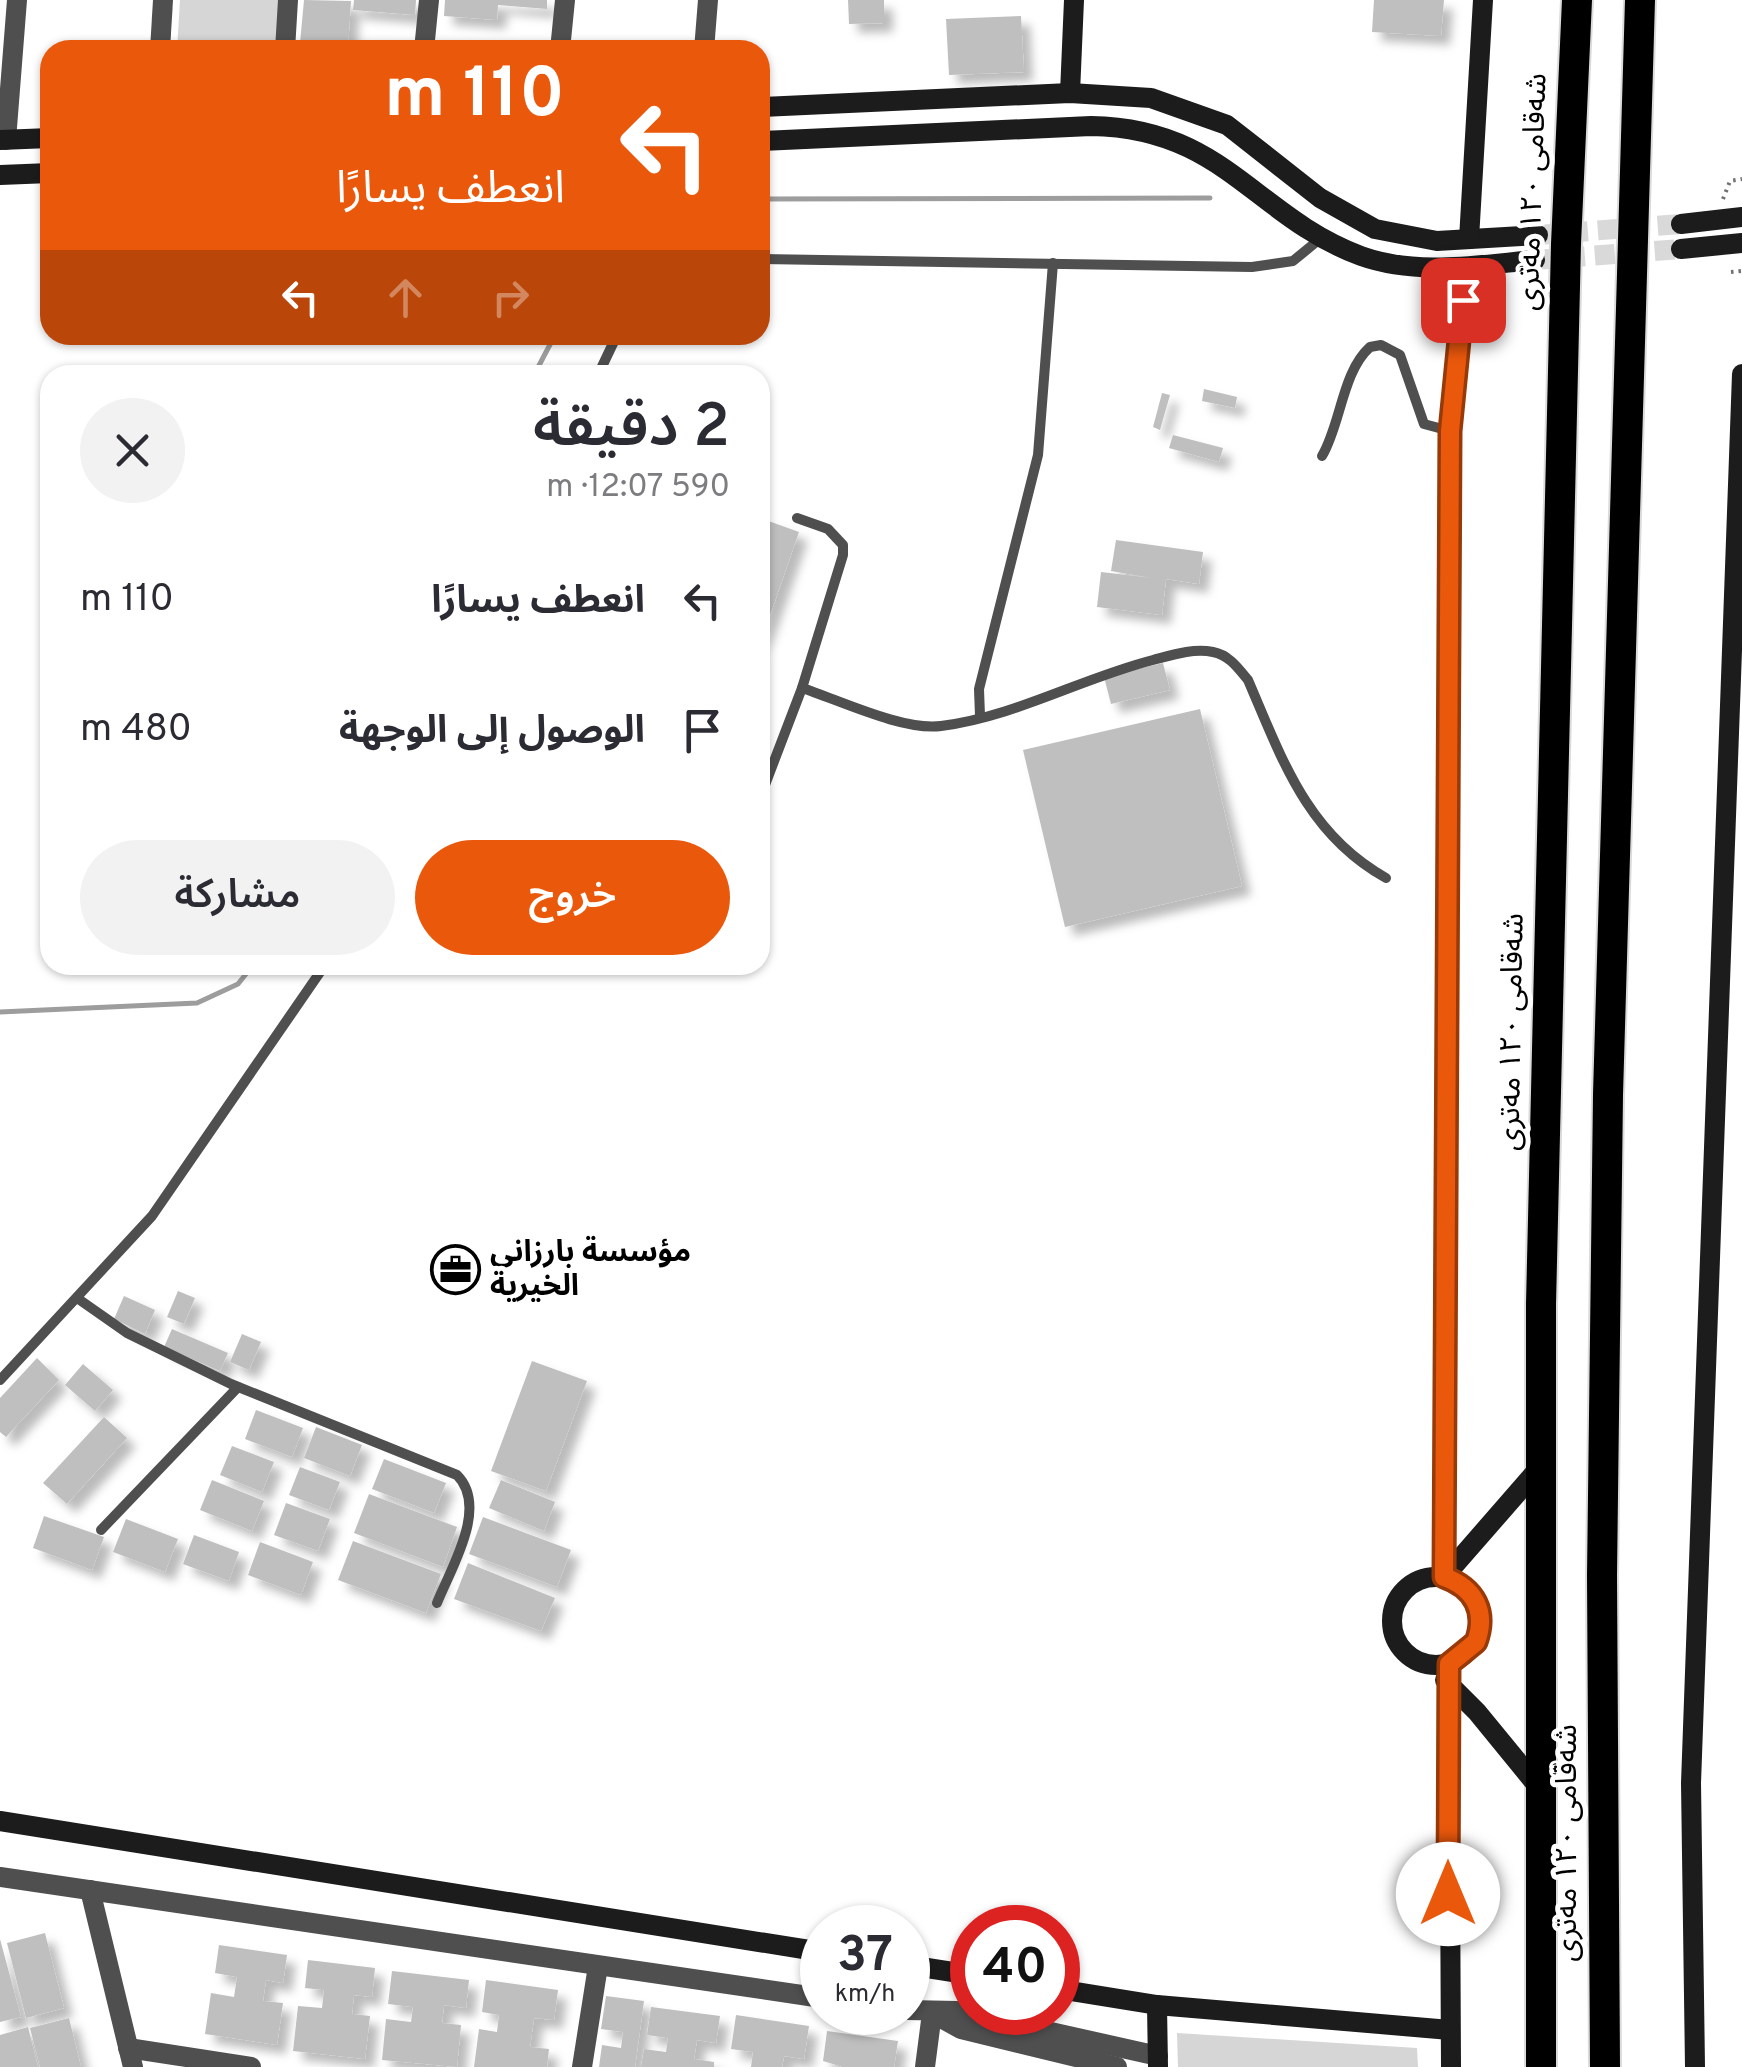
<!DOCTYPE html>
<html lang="ar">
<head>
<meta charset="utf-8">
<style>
  :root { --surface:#fff; --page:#f2f2f3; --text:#2b2b33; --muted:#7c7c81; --accent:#ea580c }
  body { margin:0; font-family:Overpass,"Noto Sans Arabic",sans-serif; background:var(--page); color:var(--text); direction:rtl; height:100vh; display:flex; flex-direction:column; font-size:38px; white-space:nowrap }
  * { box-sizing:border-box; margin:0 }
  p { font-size:32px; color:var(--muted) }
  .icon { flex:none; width:55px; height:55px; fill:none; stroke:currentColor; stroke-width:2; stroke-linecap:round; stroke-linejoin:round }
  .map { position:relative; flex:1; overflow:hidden; direction:ltr }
  .drawer { position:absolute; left:40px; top:365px; width:730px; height:610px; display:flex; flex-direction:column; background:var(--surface); border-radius:30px; box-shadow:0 2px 8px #0004; direction:rtl }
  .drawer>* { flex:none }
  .guide { position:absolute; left:40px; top:40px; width:730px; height:305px; border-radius:30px; box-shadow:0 2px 8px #0004; direction:rtl; background:#ea580c; color:#fff; overflow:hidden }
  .speed { position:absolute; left:800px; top:1905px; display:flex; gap:20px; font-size:50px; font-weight:700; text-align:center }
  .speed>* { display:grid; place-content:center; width:130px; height:130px; border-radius:50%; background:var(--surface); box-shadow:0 2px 8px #0004; line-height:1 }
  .speed small { font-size:25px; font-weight:400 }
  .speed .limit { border:15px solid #d22; background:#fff; color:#111 }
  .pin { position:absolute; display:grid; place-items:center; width:85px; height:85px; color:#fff; margin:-42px; border-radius:20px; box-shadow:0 5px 15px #0006 }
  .me { position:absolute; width:110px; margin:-55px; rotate:0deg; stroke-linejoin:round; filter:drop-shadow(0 0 8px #0008) }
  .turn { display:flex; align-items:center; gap:35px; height:210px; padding:0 40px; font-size:45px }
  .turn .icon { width:130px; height:130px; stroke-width:2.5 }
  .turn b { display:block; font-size:70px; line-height:85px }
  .lanes { display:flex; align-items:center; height:95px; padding:0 40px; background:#0003; justify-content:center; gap:50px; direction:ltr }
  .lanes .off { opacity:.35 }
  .round { display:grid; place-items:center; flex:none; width:105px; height:105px; border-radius:52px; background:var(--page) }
  .head { display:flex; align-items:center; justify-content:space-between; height:170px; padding:0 40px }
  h1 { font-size:60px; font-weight:600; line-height:75px }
  .button { display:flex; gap:20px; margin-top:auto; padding:20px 40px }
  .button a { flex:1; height:115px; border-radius:60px; background:var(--accent); color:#fff; font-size:40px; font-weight:600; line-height:115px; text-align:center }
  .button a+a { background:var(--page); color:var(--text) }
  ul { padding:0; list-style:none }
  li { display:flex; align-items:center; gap:30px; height:130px; padding:0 40px }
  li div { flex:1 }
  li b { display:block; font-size:38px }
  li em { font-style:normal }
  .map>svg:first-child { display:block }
  .green { fill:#d6d6d6 }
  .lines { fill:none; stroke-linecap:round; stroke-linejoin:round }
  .stream { stroke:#9d9d9d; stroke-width:5 }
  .building { fill:#bfbfbf; filter:url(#shadow) }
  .secondary-tunnel { stroke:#d9d9d9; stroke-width:20; stroke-dasharray:20 10; stroke-linecap:butt }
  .highway-casing { stroke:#dbdbdb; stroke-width:34 }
  .path { stroke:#717171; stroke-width:4; stroke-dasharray:2.5 5; stroke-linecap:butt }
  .lane { stroke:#4f4f4f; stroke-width:10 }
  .street { stroke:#4f4f4f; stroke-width:20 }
  .secondary { stroke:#1c1c1c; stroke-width:20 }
  .highway { stroke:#000; stroke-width:30 }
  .route-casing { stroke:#983908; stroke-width:25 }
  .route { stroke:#ea580c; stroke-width:18 }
  .labels { text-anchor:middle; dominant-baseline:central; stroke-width:10; stroke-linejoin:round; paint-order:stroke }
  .street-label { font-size:30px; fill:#000; stroke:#fff }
  .poi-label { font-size:30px; font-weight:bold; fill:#000; stroke:#fff; text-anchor:start }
</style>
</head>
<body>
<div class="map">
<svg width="1742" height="2067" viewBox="0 0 1742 2067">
  <defs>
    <filter id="shadow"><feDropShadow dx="9" dy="9" stdDeviation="5" flood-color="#0004"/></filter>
  </defs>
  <rect width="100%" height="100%" fill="#fff"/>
  <!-- green -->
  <g class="green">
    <path d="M180,0H281L276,50H177Z"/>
    <path d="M1177,2033L1417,2048L1418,2067H1178Z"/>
  </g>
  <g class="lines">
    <!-- stream -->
    <g class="stream">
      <path d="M760,199L1210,198"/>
      <path d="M534,375L555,335"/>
      <path d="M0,1012L197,1003L238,984L253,965"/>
    </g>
  </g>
  <!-- building -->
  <g class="building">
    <path d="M304,0L351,1L348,46L300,43Z"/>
    <path d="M354,0H416L415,15L353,10Z"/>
    <path d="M445,0H547V9L498,5L497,20L444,16Z"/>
    <path d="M848,0H884V23L849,24Z"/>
    <path d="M1374,0H1444L1441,36L1372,32Z"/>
    <path d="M1021,16L1024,72L949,75L946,19Z"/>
    <path d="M1204,389L1237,397L1235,408L1202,401Z"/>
    <path d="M1162,393L1170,395L1160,430L1153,427Z"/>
    <path d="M1173,435L1223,448L1219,462L1169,448Z"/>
    <path d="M760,518L799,532L761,641H760Z"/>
    <path d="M1116,540L1203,552L1199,584L1166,579L1162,615L1097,607L1101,572L1152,578L1111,571Z"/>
    <path d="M1163,663L1170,690L1111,704L1104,677Z"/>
    <path d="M1200,709L1242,886L1065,927L1023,750Z"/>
    <path d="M178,1291L195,1298L184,1324L167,1317Z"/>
    <path d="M124,1296L155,1310L145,1334L114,1319Z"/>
    <path d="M172,1329L228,1353L220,1371L164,1347Z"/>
    <path d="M242,1334L261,1342L249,1370L230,1362Z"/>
    <path d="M37,1358L59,1380L6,1437L0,1432V1398Z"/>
    <path d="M532,1361L587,1381L546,1491L491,1471Z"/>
    <path d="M83,1364L113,1390L95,1411L65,1385Z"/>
    <path d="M256,1410L303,1428L292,1457L245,1439Z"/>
    <path d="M104,1417L127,1438L67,1504L43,1483Z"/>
    <path d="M316,1427L362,1445L350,1476L304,1458Z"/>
    <path d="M232,1446L274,1462L262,1492L220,1475Z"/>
    <path d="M384,1459L446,1483L434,1513L372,1489Z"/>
    <path d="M300,1467L340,1482L329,1510L289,1495Z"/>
    <path d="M212,1480L264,1501L252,1531L200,1510Z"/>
    <path d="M501,1480L555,1502L544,1531L489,1508Z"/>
    <path d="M369,1494L457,1527L443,1567L354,1533Z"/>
    <path d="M286,1503L330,1519L318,1551L274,1535Z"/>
    <path d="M44,1516L104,1537L92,1570L33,1548Z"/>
    <path d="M483,1517L571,1550L557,1587L469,1554Z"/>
    <path d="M126,1519L178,1539L165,1572L113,1552Z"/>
    <path d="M194,1535L239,1552L229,1581L183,1564Z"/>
    <path d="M353,1541L441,1574L426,1613L338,1580Z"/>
    <path d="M260,1542L313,1562L301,1595L248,1575Z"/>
    <path d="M468,1563L555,1598L541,1631L454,1599Z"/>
    <path d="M45,1933L64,2008L26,2018L7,1943Z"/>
    <path d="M0,1939L21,2017L0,2022Z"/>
    <path d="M219,1945L287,1955L283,1983L266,1980L263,2001L283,2003L277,2045L205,2034L211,1993L234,1997L237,1977L215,1973Z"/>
    <path d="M308,1960L375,1968L372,1997L354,1995L352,2014L370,2016L365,2059L293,2051L298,2006L322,2008L324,1990L305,1988Z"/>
    <path d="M392,1971L469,1980L466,2008L444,2005L442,2023L461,2025L457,2067L382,2060L386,2019L411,2022L413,2007L388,2004Z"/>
    <path d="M486,1980L558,1990L554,2020L534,2018L530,2047L549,2049L547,2067H474L479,2029L497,2032L499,2015L482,2012Z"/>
    <path d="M606,1996L644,2001L635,2067H599L602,2045L621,2048L623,2032L601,2029Z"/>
    <path d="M651,2007L720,2016L716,2043L697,2040L694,2059L714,2062V2067H641L644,2049L666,2052L668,2038L647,2035Z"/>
    <path d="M736,2015L809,2026L804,2059L784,2056L782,2067H751L753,2052L731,2049Z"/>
    <path d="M69,2018L81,2067H40L30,2028Z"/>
    <path d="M28,2027L38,2067H0V2035Z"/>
    <path d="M827,2031L898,2041L894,2067H843L823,2061Z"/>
  </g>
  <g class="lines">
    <!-- secondary-tunnel -->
    <g class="secondary-tunnel">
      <path d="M1538,235L1681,224"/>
      <path d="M1535,260L1681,249"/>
    </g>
    <defs>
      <g id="highway">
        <path d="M1541,2067V1304L1566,244L1577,0"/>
        <path d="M1605,2067L1602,1576L1608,1095L1640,0"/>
      </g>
    </defs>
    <!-- highway casing -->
    <use href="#highway" class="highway-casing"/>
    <!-- path -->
    <g class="path">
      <path d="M1723,199L1730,181L1742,179"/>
      <path d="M1731,272L1742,271"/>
    </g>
    <!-- lane -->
    <g class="lane">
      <path d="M760,259L1252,267L1293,261L1321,238"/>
      <path d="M598,375L617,335"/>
      <path d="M1322,456C1341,424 1342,372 1370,347L1381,345L1400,355L1424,424L1450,431"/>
      <path d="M802,688C839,700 903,731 941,726C1014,717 1082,678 1153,660C1172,655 1193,648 1213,652C1229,655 1238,668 1248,680C1282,759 1307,834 1386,878"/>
      <path d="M980,716L979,689L1038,455L1053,263"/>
      <path d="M760,798L802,688L843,555V545L828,529L797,518"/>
      <path d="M77,1298L127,1333L231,1384L457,1475C489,1507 451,1568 437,1603"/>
      <path d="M0,1380L152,1216L325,965"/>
      <path d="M101,1530L238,1387"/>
    </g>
    <!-- street -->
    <g class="street">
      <path d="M160,50L163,0"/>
      <path d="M285,50L288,0"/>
      <path d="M424,50L429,0"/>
      <path d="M560,50L565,0"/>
      <path d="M704,50L708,0"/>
      <path d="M6,140L17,0"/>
      <path d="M0,1877L822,1998"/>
      <path d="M90,1890L133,2067"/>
      <path d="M908,2010L957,2011L1158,2056"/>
      <path d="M932,2013L961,2029L1117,2067"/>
      <path d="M128,2048L251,2067"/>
      <path d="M582,2067L598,1966"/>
      <path d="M925,2067L932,2013"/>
    </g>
    <!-- secondary -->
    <g class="secondary">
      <path d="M1070,93L1074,0"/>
      <path d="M760,107L1070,93L1151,98L1227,125L1320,198L1375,229L1437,241L1538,235"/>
      <path d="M0,140L50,138"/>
      <path d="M760,141L1091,126C1224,128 1254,216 1361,256C1417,276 1478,265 1535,260"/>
      <path d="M0,175L50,173"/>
      <path d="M1681,224L1742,217"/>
      <path d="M1469,239L1483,0"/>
      <path d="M1681,249L1742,243"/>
      <circle cx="1436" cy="1621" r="44"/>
      <path d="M1444,1577L1450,431L1466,267"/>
      <path d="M1444,1577L1540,1467"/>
      <path d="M1449,1664L1451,2067"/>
      <path d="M1445,1680L1477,1712L1540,1789"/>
      <path d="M0,1821L822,1952"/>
      <path d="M908,1965L972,1975"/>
      <path d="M1058,1989L1157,2005L1450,2030"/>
      <path d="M1157,2005L1158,2067"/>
      <path d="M1695,2067L1691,1783L1742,374"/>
    </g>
    <!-- highway -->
    <use href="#highway" class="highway"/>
  </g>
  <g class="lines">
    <defs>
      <path id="route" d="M1448,1894L1449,1664L1476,1642C1487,1612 1475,1588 1444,1577L1450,431L1463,300"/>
    </defs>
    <!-- route casing -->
    <use href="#route" class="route-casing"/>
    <!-- route -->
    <use href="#route" class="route"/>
  </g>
  <!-- icons -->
  <defs>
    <symbol id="office-ring" viewBox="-11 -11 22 22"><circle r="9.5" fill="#fff" stroke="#000" stroke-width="1.5"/><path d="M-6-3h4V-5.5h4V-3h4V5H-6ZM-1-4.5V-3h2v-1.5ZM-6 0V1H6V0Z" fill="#000"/></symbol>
  </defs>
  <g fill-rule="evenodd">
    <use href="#office-ring" x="428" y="1242" width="55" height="55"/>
  </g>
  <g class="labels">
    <!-- street labels -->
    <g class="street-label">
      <text transform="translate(1534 192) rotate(-88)">شەقامی ١٢٠ مەتری</text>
      <text transform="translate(1513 1032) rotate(-89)">شەقامی ١٢٠ مەتری</text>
      <text transform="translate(1568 1843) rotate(-90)">شەقامی ١٢٠ مەتری</text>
    </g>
    <!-- poi labels -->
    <g class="poi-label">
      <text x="490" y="1253">مؤسسة بارزانی<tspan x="490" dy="34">الخیریة</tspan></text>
    </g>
  </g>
</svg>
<div class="speed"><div>37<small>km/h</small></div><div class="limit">40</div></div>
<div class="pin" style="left:1463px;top:300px;background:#d93025"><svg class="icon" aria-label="arrive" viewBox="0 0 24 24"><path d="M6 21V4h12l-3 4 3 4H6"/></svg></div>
<svg class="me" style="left:1448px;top:1894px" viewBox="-20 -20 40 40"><circle r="19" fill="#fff"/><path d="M0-13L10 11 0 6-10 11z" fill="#ea580c"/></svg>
<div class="guide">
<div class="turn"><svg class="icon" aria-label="left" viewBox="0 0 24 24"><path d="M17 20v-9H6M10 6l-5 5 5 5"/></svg><div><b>110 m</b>انعطف يسارًا</div></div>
<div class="lanes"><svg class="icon" aria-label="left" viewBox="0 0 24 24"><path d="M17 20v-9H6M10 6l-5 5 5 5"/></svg><svg class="icon off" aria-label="ahead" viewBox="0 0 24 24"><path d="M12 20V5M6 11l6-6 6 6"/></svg><svg class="icon off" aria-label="right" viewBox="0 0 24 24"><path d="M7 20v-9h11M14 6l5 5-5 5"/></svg></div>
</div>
<section class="drawer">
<div class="head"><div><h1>2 دقيقة</h1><p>590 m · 12:07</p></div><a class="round"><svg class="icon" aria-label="close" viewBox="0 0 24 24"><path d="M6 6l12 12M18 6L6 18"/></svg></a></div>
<ul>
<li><svg class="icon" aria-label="left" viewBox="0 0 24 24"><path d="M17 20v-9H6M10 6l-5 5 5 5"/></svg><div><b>انعطف يسارًا</b></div><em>110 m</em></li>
<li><svg class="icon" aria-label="arrive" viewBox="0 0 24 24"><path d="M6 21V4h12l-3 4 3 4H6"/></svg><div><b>الوصول إلى الوجهة</b></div><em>480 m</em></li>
</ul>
<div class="button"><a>خروج</a><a>مشاركة</a></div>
</section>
</div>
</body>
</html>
